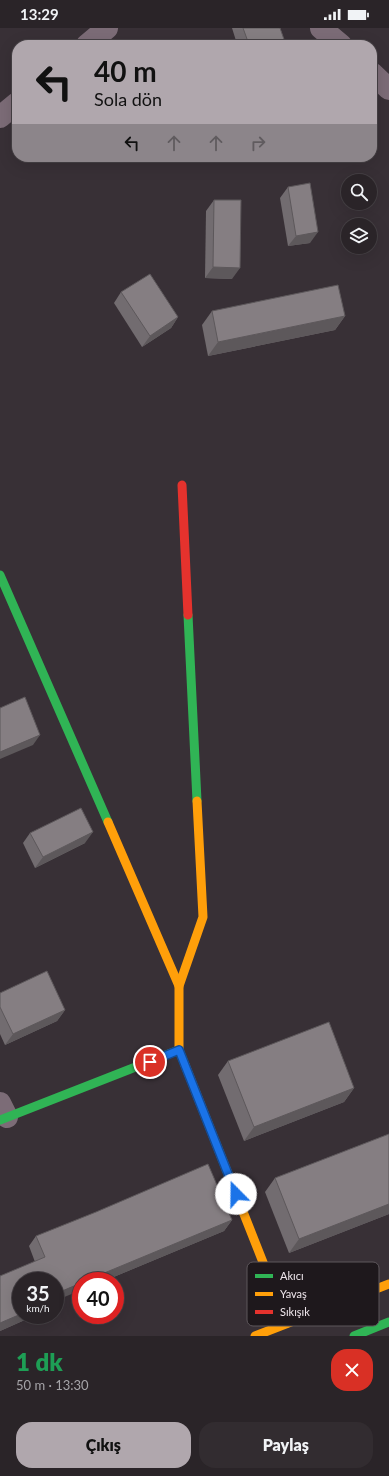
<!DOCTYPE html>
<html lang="tr">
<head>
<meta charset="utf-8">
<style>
  :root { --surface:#2a2428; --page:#322c30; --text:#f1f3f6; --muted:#a5a4a8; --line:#464145; --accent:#b0a7ad }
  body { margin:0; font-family:Lato,sans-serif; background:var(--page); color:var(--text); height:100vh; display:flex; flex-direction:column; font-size:15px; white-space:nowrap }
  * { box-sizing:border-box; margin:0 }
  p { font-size:13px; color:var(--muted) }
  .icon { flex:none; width:22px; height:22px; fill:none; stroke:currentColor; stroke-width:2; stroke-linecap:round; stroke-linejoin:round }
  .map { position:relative; height:1308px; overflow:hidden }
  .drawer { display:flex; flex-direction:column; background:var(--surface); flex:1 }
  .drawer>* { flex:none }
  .banner { position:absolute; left:12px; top:12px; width:365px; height:122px; border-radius:16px; box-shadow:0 4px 16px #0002,0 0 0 1px var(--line); background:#b0a7ad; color:#111; overflow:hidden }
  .fabs { position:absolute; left:341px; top:146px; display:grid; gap:8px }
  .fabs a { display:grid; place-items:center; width:36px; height:36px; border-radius:50%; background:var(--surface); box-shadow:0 4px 16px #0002,0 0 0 1px var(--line); font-size:20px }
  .speed { position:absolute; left:12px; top:1244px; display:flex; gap:8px; font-size:20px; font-weight:700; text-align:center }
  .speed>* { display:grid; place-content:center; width:52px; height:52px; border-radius:50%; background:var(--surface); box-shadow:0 4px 16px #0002,0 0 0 1px var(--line); line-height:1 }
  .speed small { font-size:10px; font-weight:400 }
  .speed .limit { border:6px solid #d22; background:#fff; color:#111 }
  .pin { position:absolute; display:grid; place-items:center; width:34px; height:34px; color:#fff; margin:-17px; border:2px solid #fff; border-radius:50%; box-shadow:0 1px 4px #0007 }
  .me { position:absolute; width:44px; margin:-22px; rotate:338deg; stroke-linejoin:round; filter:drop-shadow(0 0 3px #0008) }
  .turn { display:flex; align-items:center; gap:14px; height:84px; padding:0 16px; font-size:18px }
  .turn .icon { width:52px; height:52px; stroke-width:2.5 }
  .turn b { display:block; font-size:28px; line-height:34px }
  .lanes { display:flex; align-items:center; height:38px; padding:0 16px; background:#0003; justify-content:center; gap:20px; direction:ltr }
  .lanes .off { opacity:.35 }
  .round { display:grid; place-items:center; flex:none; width:42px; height:42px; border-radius:16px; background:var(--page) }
  .overview { display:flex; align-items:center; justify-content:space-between; height:68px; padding:0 16px }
  h1 { font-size:24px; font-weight:800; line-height:30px; color:#1e9e55 }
  .primary-button { display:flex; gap:8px; margin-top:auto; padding:8px 16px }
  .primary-button a { flex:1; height:46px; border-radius:16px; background:var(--accent); color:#111; font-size:16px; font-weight:800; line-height:46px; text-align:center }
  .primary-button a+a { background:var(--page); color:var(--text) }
  .status { display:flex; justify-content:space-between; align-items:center; height:28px; padding:0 20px; background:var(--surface); direction:ltr }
  .status svg { height:11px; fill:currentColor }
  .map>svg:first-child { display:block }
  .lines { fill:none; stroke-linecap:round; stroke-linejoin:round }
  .street { stroke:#7c6c77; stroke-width:22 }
  .fast { stroke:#30b455; stroke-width:9 }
  .slow { stroke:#ff9f0a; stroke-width:9 }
  .jam { stroke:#e5322d; stroke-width:9 }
  .wall { fill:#726c70 }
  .shaded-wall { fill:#5d585b }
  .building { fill:#857e82; stroke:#5d585b }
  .route-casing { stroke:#114b97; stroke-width:10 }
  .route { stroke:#1a73e8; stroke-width:7 }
  .key { fill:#1e181c; stroke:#5d565b; stroke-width:1 }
  .key-label { font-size:11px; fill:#f0e7ed }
</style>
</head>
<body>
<div class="status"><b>13:29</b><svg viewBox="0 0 49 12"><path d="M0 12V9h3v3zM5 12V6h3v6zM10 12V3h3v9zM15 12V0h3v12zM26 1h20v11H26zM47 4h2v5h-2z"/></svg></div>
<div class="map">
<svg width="389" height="1308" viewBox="0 0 389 1308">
  <rect width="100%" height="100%" fill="#383036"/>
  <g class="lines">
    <!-- street -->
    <g class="street">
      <path d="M321,0L341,17"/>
      <path d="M87,17L107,0"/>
      <path d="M372,45L389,61"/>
      <path d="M0,89L17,75"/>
      <path d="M0,1075L7,1089"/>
    </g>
    <!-- fast -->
    <g class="fast">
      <path d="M0,547L108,794"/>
      <path d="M188,587L197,773"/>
      <path d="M0,1092L179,1022L185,1037"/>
      <path d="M354,1308L389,1294"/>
    </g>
    <!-- slow -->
    <g class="slow">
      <path d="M108,794L179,958"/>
      <path d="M179,1022V958L203,889L197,773"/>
      <path d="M185,1037L287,1295"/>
      <path d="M255,1308L389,1256"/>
    </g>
    <!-- jam -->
    <path class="jam" d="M182,457L188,587"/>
  </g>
  <!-- wall -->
  <g class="wall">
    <path d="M232,0H280L286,17H237V16Z"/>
    <path d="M288,159L310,215L288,218L280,170Z"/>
    <path d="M214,172L232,251L205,250L206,183Z"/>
    <path d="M121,264L178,289L171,300L142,319L114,275Z"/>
    <path d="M212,283L345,288L335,302L208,328L202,297Z"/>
    <path d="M30,805L85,815L35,840L23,815Z"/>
    <path d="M0,965L65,982L57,993L5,1017L0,1006Z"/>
    <path d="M228,1033L354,1060L344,1074L244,1113L218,1047Z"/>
    <path d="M389,1106V1186L289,1225L265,1164L275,1150Z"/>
    <path d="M232,1192L224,1203L104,1253H21L27,1291L0,1303V1248L35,1234L29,1218L36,1208Z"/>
  </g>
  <!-- shaded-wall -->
  <g class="shaded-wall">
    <path d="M318,204L310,215L288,218L296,208Z"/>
    <path d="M213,239L240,240L232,251L205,250Z"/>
    <path d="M345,288L335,302L208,328L218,314Z"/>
    <path d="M178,289L171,300L142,319L150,308Z"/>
    <path d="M40,707L33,717L0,731V724Z"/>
    <path d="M93,804L85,815L35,840L43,829Z"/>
    <path d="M65,982L57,993L5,1017L13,1006Z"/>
    <path d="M354,1060L344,1074L244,1113L254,1099Z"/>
    <path d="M389,1176V1186L289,1225L299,1211Z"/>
    <path d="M232,1192L224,1203L104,1253H85Z"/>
    <path d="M81,1255V1262L55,1273V1266Z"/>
    <path d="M21,1286V1287H30L27,1291L0,1303V1295Z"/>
  </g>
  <!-- building -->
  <g class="building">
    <path d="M243,0H280L286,17H239L238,14L247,11Z"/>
    <path d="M310,155L318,204L296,208L288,159Z"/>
    <path d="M214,172H241L240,240L213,239Z"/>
    <path d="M150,246L178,289L150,308L121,264Z"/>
    <path d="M338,257L345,288L218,314L212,283Z"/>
    <path d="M25,669L40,707L0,724V680Z"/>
    <path d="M81,780L93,804L43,829L30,805Z"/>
    <path d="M47,943L65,982L13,1006L0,979V965Z"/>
    <path d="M329,994L354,1060L254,1099L228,1033Z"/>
    <path d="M389,1106V1176L299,1211L275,1150Z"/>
    <path d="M208,1136L232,1192L85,1253H81V1255L55,1266V1253H21V1286L0,1295V1248L45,1229L36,1208L96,1184Z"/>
  </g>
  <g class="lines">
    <defs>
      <path id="route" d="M150,1034L179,1022L236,1166"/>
    </defs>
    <!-- route casing -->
    <use href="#route" class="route-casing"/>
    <!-- route -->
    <use href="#route" class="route"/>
  </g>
  <!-- legend -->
  <rect x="247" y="1234" width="132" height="64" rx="6" class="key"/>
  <rect x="255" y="1246" width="18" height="4" fill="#30b455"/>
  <rect x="255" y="1264" width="18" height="4" fill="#ff9f0a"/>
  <rect x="255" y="1282" width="18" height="4" fill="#e5322d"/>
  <g class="key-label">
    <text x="280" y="1252">Akıcı</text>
    <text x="280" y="1270">Yavaş</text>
    <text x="280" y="1288">Sıkışık</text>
  </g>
</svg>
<div class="fabs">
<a><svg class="icon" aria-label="search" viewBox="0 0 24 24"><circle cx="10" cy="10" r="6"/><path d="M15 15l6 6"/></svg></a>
<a><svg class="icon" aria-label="layers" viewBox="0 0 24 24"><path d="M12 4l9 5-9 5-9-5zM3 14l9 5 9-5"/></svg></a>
</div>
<div class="speed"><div>35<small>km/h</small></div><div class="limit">40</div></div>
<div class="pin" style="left:150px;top:1034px;background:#d93025"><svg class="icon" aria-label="arrive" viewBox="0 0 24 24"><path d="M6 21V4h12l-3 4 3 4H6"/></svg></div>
<svg class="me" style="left:236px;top:1166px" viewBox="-20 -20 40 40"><circle r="19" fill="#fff"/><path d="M0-13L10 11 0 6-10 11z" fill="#1a73e8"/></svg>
<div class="banner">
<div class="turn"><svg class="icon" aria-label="left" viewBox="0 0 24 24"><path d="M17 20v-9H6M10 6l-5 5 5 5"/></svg><div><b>40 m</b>Sola dön</div></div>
<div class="lanes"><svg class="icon" aria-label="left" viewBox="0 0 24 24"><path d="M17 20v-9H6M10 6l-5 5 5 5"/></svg><svg class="icon off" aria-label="ahead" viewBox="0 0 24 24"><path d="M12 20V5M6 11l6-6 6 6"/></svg><svg class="icon off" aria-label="ahead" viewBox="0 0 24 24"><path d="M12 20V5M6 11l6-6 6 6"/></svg><svg class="icon off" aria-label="right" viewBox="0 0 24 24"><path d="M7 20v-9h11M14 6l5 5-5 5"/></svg></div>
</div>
</div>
<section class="drawer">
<div class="overview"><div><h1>1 dk</h1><p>50 m · 13:30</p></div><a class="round" style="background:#d93025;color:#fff"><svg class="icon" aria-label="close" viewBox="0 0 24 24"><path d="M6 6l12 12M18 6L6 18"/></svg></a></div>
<div class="primary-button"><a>Çıkış</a><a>Paylaş</a></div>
</section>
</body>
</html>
